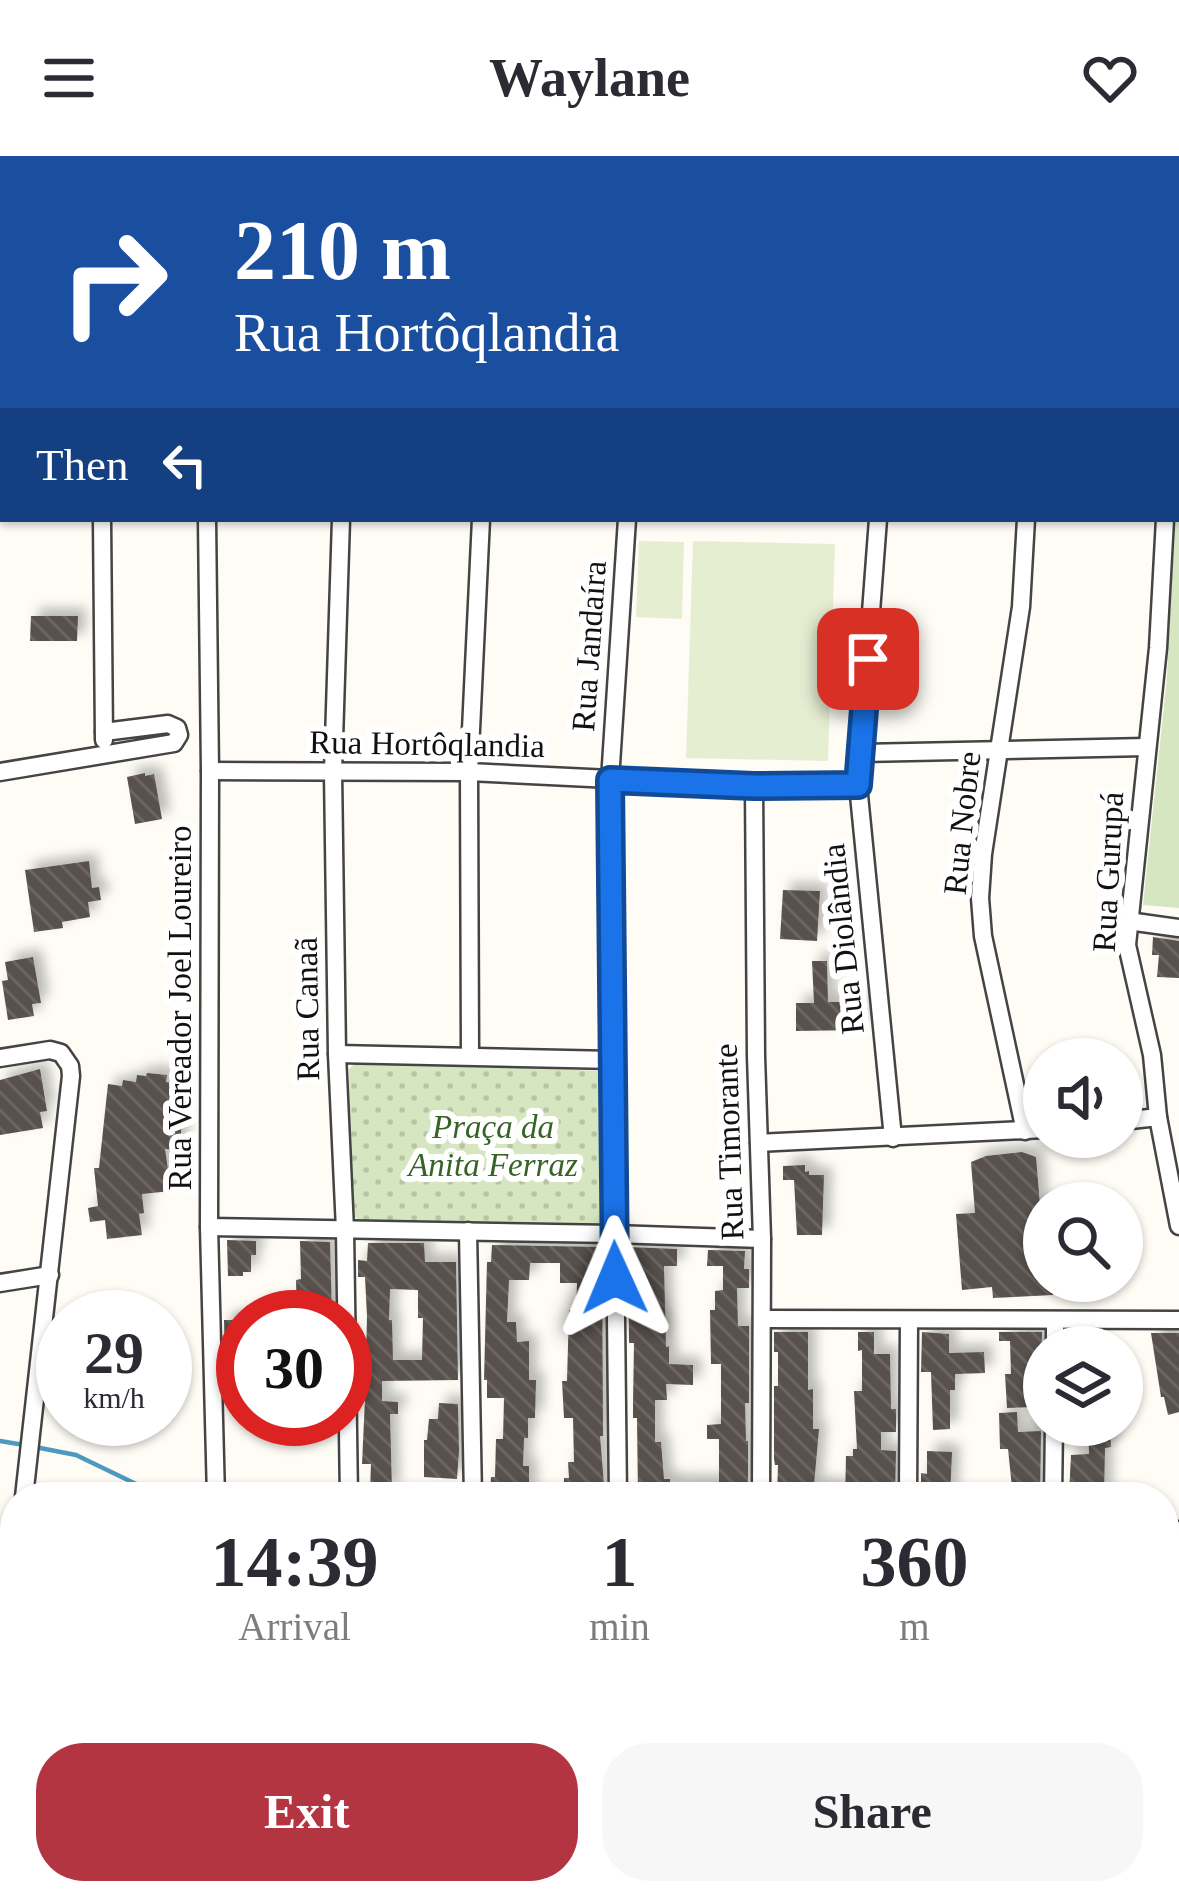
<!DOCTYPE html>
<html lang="en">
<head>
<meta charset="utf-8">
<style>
  :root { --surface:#fff; --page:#f7f7f7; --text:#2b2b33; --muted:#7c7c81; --accent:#b43542 }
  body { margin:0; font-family:Georgia,serif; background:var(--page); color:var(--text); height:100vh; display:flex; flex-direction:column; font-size:45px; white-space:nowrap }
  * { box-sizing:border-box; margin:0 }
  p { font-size:39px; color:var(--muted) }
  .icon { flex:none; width:66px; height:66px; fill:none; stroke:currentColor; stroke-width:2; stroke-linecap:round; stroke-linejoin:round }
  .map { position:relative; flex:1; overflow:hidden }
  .drawer { position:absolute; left:0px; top:1326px; width:1179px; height:423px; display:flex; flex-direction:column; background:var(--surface); border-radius:48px 48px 0 0; box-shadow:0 3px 9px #0004 }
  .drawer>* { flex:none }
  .top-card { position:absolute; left:0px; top:0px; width:1179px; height:366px; box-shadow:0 3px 9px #0004; background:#1a4fa0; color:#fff; overflow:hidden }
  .fabs { position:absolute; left:1023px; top:882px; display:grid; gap:24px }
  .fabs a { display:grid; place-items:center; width:120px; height:120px; border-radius:50%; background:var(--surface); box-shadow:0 3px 9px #0004; font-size:60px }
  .speed { position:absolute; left:36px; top:1134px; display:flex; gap:24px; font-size:60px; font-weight:700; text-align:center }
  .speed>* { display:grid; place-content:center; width:156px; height:156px; border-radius:50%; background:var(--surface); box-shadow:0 3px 9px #0004; line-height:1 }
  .speed small { font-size:30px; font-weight:400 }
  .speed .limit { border:18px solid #d22; background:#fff; color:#111 }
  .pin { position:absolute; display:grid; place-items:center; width:102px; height:102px; color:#fff; margin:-51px; border-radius:24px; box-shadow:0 6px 18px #0006 }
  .me { position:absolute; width:132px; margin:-66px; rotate:359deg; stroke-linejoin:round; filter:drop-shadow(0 0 9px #0008) }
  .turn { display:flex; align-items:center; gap:42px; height:252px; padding:0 36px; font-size:54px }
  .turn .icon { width:156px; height:156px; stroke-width:2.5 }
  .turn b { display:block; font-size:84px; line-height:102px }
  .then { display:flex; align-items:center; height:114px; padding:0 36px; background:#0003; gap:24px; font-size:45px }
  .eta { display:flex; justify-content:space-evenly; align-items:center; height:204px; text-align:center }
  .eta b { font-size:72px; font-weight:700; line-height:84px }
  .primary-button { display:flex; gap:24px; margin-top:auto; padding:24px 36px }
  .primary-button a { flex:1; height:138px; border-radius:48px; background:var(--accent); color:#fff; font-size:48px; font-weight:700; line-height:138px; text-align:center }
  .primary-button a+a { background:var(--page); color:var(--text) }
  header { display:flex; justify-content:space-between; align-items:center; height:156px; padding:0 36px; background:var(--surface); font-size:54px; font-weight:700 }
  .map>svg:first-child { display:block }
  .park { fill:url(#park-dots) }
  .garden { fill:#d6e6c1 }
  .pitch { fill:#e6eed2 }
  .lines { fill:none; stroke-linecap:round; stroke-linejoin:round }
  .stream { stroke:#4d99c1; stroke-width:4.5 }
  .building { fill:url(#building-back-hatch); fill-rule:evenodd; filter:url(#shadow) }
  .street-casing { stroke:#444; stroke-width:21 }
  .street { stroke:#fff; stroke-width:16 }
  .route-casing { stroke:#114b97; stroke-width:30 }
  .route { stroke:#1a73e8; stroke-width:21 }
  .labels { text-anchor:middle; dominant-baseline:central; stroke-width:12; stroke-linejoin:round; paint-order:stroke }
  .street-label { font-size:33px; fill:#111; stroke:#fff }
  .park-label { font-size:33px; font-style:italic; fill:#366326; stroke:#fff }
</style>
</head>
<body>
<header><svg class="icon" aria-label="menu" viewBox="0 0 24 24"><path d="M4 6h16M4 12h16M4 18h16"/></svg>Waylane<svg class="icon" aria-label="heart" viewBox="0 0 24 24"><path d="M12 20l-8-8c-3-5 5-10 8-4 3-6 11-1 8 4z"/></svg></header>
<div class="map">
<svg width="1179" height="1747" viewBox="0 0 1179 1747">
  <defs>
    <pattern id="park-dots" width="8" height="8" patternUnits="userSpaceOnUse" patternTransform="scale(3)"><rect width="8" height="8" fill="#d6e6c1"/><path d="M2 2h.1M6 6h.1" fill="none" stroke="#b7c4a5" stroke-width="1.8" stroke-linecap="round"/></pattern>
    <pattern id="building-back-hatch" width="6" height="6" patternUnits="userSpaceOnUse" patternTransform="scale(3)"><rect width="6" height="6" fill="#58514e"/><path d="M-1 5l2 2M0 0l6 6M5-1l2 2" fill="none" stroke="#6b6663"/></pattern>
    <filter id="shadow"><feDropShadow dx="8" dy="-8" stdDeviation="6" flood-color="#0004"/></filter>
  </defs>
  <rect width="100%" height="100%" fill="#fefcf5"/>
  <!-- park -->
  <path class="park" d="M359,904L599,915L606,919L608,927L606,1065L598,1071L360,1066L350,1056L349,913Z"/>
  <!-- garden -->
  <path class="garden" d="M1179,333V752L1143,749L1167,521L1176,334Z"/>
  <!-- pitch -->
  <g class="pitch">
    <path d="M639,385L684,386L682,463L636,461Z"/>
    <path d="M693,385L835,388L828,605L686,602Z"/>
  </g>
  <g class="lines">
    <!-- stream -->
    <g class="stream">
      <path d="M0,1285L24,1289"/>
      <path d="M35,1291L76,1299L163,1341"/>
    </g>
  </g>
  <!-- building -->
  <g class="building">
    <path d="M31,460H78L77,485H30Z"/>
    <path d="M145,617V620L154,618L162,663L135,668L127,621Z"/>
    <path d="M89,705L92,732L99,731L101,744L88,746L90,761L62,766L63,772L34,776L25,714Z"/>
    <path d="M783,734L820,735L817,785L780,783Z"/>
    <path d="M1153,781L1179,785V822L1157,821L1159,799H1152Z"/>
    <path d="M33,801L41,847L32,848L34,860L8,864L2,825L8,824L5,806Z"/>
    <path d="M812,805H827L828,846H858V874L796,875V847H814Z"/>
    <path d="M40,913L47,955L40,956L43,972L0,979V924Z"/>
    <path d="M147,917L167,919L166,926L178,928L176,945L180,946L177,970H182L178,994L165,993L171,1035L142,1038L144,1057L139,1058L142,1079L107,1083L105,1064L90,1066L88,1052L98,1050L94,1012H99L108,928L122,930L123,924L136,926L137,919L146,920Z"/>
    <path d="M1022,996L1036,1001L1040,1049L1044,1048V1125H1053V1139L993,1142L992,1131L962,1134L956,1058L975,1057L971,1006L986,1000Z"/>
    <path d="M805,1009V1016L809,1015V1019H824L822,1079H797L794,1024H783V1010Z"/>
    <path d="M227,1084L256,1085V1099H251V1116H243V1120H228Z"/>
    <path d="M300,1085L330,1086L332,1161H297L296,1124L301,1123Z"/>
    <path d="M368,1087H424L425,1106H456L458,1224L382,1225V1245L398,1246V1258H390L392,1335H370L371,1308H362L366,1221H361V1202H366L367,1160L365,1121H358V1104L367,1105ZM390,1133L418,1134V1162H423L422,1204H393L392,1164H389Z"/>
    <path d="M492,1089L602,1091L603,1280H600L605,1341H564V1322H569L568,1306H574L573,1262H564L562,1225H567L569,1154H576L577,1127H560V1107H530L529,1124H509L507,1166H516L517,1186L529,1185V1224H536L535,1262H528V1282H524L523,1310H529V1341H490L491,1321H495L496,1283H503L504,1242H487V1224H484L487,1106H491Z"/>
    <path d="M628,1091L677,1093V1110H664L666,1191L669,1190V1208L693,1209V1229L666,1228L667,1244H655V1286H661L664,1323H670V1326L719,1327V1283H707V1269L721,1268V1208H711L710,1154H715V1135L723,1134V1110H707L708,1094L745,1095L744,1113H749V1132H737L738,1170H749V1247H745L746,1285H748V1337H737V1341H689V1338L638,1341L637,1262H633V1247L634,1187H629Z"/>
    <path d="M224,1164H243V1211H229V1201H225Z"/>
    <path d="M774,1176H808V1234L813,1233V1273H819L814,1329L841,1331V1341H777L778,1309H775L774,1303V1230H778V1196H774Z"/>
    <path d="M858,1176H874V1198H890L891,1253H896V1276H881V1294L896,1295L895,1341H845L846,1300H853V1293H857L854,1235H862V1194L858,1195Z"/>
    <path d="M922,1176L949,1178V1197L984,1196L985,1217L955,1218V1234H950V1273L933,1274L931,1216H921Z"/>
    <path d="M999,1176H1042L1041,1214H1030L1033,1251L1007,1252L1005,1218H1011L1010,1185H999Z"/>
    <path d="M1151,1177H1179V1256L1168,1259L1164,1241H1161Z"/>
    <path d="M439,1247L458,1248L459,1295L457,1323L424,1321V1284H427L429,1263H438Z"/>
    <path d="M1017,1256L1018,1276L1041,1275L1040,1341H1013L1008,1293H1000L999,1257Z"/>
    <path d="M1088,1269H1106L1107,1275H1110L1111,1291L1105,1292L1104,1341L1069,1339L1071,1299L1089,1298Z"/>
    <path d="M927,1295L952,1296L950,1341H938V1333L921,1334V1317L927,1318Z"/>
    <path d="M1179,1387V1408H1174L1179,1465V1558L1164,1559V1388Z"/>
    <path d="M1179,1583V1658H1164V1584Z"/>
  </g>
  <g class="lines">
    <defs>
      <g id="street">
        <path d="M1124,0V3"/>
        <path d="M14,3V0"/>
        <path d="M187,3V0"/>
        <path d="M354,3V0"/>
        <path d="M499,3V0"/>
        <path d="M648,3V0"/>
        <path d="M748,3V0"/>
        <path d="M0,83L3,84"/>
        <path d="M1176,93H1179"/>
        <path d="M0,201H3"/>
        <path d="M1176,212L1179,211"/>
        <path d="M102,363L104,584"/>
        <path d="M207,363L210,615L209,1071L216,1341"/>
        <path d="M341,363L333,616L337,898L345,1074L349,1341"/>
        <path d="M878,363L858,629L893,982"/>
        <path d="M1165,363L1158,492L1127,789L1152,899L1158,961L1179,1070"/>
        <path d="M862,597L1146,591"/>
        <path d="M210,615L469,616L754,630L858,629"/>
        <path d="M0,616L174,587L179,579L177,572L168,568L104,576"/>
        <path d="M754,630L756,900L762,1083L761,1341"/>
        <path d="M1128,765L1179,772"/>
        <path d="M337,898L614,904"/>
        <path d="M470,899L469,616L481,363"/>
        <path d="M0,902L50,894L61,897L70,910L71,920L24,1341"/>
        <path d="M1122,965L1158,961"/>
        <path d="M1025,975L983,780L980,742L983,698L1021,451L1026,363"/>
        <path d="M759,987L1044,973"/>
        <path d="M209,1071L614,1078L762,1083"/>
        <path d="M468,1075L473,1341"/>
        <path d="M0,1127L50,1119"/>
        <path d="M762,1163L1179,1164"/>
        <path d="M1055,1191V1164"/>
        <path d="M618,1341L610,624L627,363"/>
        <path d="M908,1341L909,1165"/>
        <path d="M1053,1341L1054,1269"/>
        <path d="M1164,1374H1179"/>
        <path d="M0,1527L15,1410"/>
        <path d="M1164,1680H1179"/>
        <path d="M625,1734L626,1747"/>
        <path d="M764,1734V1747"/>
        <path d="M908,1747V1734"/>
        <path d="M1050,1747L1051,1734"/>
      </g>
    </defs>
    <!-- street casing -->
    <use href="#street" class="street-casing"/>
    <!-- street -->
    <use href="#street" class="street"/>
  </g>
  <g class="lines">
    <defs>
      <path id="route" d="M615,1122L610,624L754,630L858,629L868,503"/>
    </defs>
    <!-- route casing -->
    <use href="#route" class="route-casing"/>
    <!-- route -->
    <use href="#route" class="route"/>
  </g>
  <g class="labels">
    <!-- street labels -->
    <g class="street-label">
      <text transform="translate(589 490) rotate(-86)">Rua Jandaíra</text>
      <text transform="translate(427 588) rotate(1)">Rua Hortôqlandia</text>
      <text transform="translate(962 667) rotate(-84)">Rua Nobre</text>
      <text transform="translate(1108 716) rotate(-87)">Rua Gurupá</text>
      <text transform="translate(843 783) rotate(-96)">Rua Diolândia</text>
      <text transform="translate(180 852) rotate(-90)">Rua Vereador Joel Loureiro</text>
      <text transform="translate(307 853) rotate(-91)">Rua Canaã</text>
      <text transform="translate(729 986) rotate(-92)">Rua Timorante</text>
    </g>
    <!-- park labels -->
    <g class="park-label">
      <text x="493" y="971">Praça da<tspan x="493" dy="38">Anita Ferraz</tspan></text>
    </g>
  </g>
</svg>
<div class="fabs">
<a><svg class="icon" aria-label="sound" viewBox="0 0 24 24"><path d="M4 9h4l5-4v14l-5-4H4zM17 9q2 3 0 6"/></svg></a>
<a><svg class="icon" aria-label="search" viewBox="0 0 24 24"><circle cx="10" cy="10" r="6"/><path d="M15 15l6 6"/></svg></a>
<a><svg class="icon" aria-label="layers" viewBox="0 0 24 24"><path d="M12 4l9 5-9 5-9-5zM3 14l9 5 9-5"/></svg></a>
</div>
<div class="speed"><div>29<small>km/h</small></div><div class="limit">30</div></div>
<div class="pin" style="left:868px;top:503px;background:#d93025"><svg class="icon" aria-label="arrive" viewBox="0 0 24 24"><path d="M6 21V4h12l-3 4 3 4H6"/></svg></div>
<svg class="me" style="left:615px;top:1122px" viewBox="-20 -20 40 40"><path d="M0-17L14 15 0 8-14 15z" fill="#1a73e8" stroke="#fff" stroke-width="4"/></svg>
<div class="top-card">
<div class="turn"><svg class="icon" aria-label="right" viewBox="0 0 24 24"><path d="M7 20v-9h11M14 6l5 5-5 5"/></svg><div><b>210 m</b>Rua Hortôqlandia</div></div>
<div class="then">Then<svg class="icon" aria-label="left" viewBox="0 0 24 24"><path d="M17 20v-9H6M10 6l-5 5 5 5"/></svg></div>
</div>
<section class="drawer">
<div class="eta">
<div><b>14:39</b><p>Arrival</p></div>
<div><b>1</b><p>min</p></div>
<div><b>360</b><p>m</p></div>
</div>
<div class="primary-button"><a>Exit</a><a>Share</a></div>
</section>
</div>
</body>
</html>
